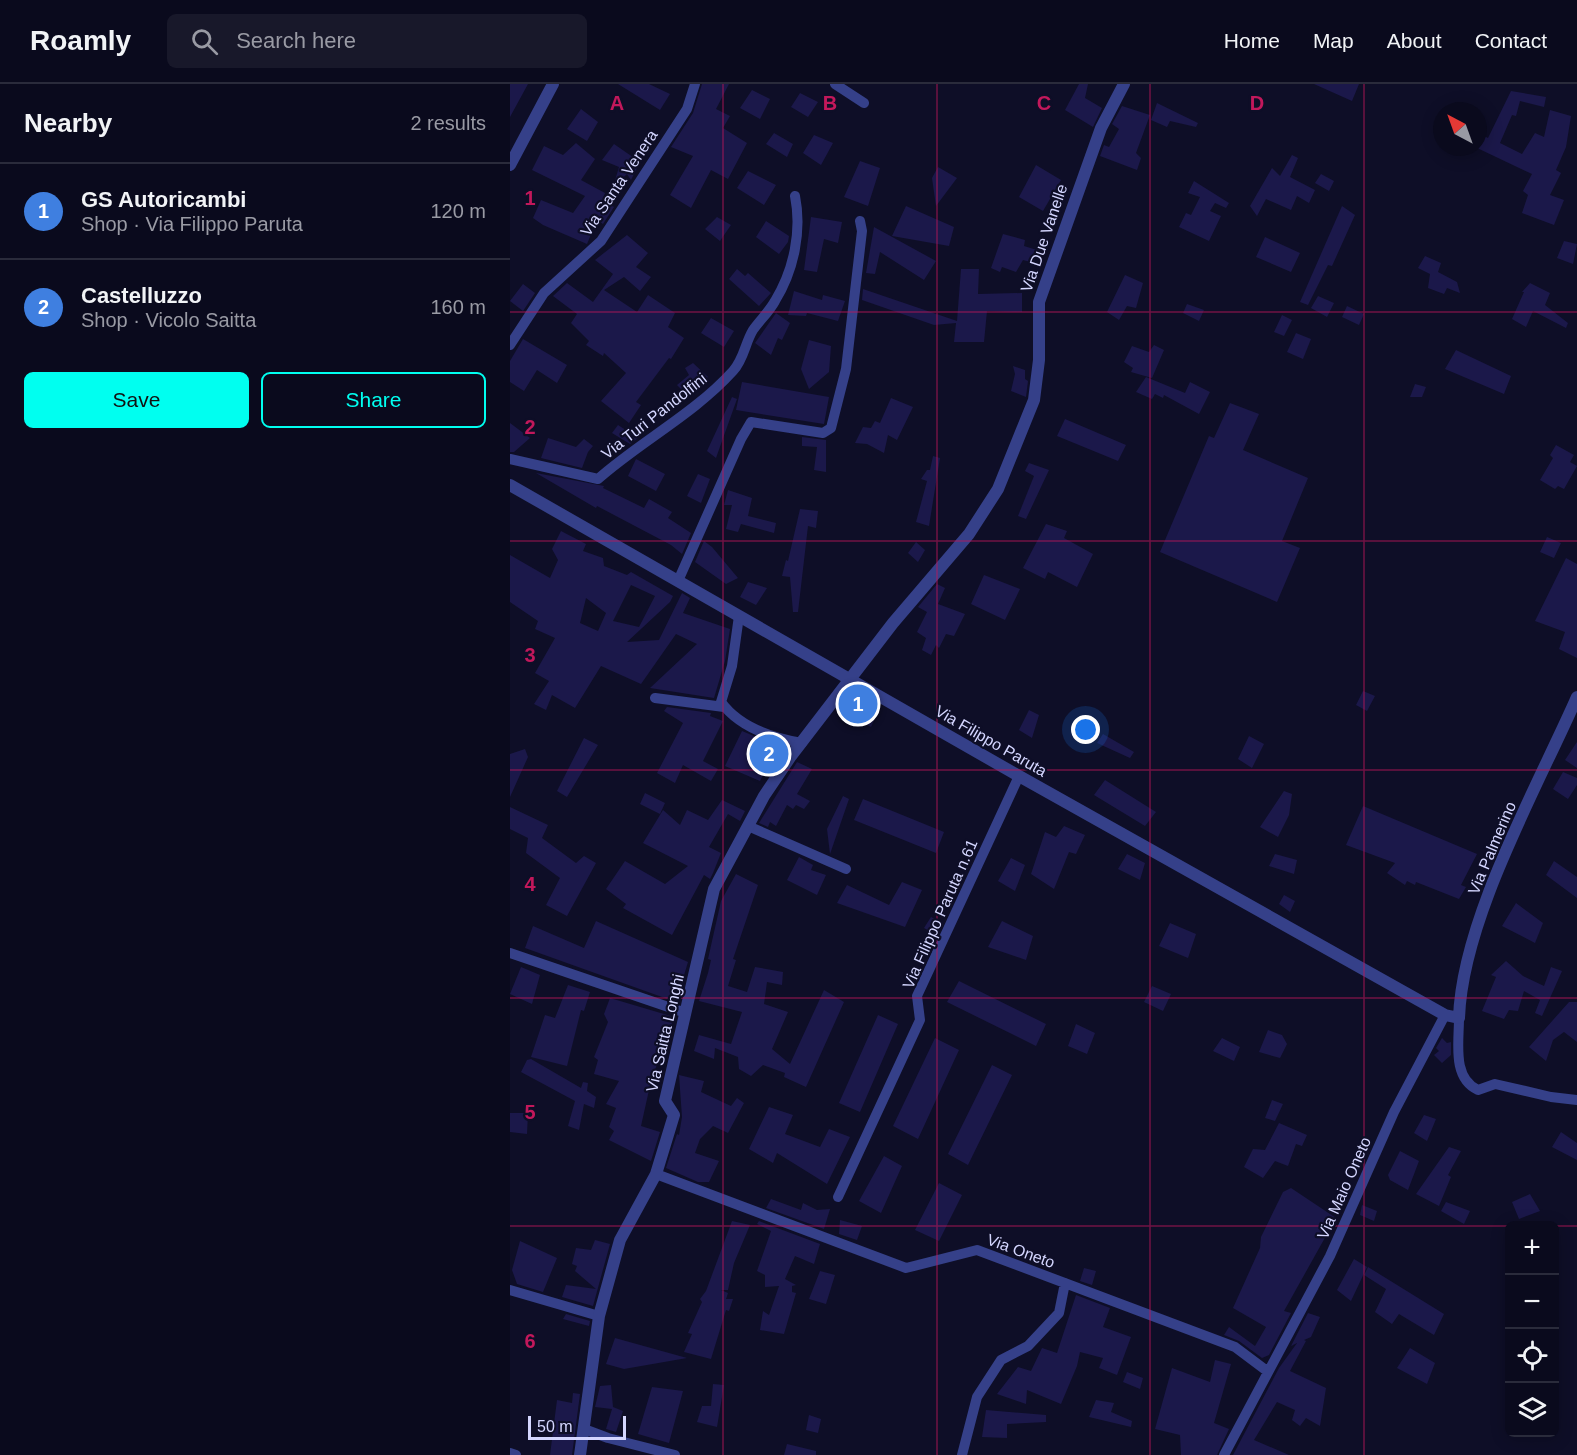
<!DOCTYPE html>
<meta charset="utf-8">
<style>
body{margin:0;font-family:Arial,sans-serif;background:#18182a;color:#f1f3f6}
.controls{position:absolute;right:18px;bottom:18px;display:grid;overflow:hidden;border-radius:9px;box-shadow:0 3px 15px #0003}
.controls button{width:54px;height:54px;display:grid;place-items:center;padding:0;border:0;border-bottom:2px solid #2a2b3b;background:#0a0a1d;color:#f1f3f6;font:30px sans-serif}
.compass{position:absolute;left:923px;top:18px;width:54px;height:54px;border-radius:50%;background:#0a0a1d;box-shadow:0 3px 15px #0003;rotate:319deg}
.scale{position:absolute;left:18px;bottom:15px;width:98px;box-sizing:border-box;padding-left:6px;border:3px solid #d4d6ff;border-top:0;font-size:16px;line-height:21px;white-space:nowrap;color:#d4d6ff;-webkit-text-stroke:4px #0e0e27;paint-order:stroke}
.you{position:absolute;left:576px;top:646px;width:21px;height:21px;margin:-15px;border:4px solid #fff;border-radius:50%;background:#1a73e8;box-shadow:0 0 0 9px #1a73e833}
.badge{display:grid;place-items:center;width:39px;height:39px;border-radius:50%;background:#00fff0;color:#fff;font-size:20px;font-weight:700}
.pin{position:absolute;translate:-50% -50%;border:3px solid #fff;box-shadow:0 2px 6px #0006}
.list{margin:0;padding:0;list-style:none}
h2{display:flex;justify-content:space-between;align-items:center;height:78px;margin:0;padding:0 24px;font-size:26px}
h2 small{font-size:20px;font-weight:400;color:#999aa4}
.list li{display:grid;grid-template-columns:39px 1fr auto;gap:18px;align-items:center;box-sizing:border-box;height:96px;padding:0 24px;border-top:2px solid #2a2b3b}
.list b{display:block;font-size:22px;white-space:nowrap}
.list p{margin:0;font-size:20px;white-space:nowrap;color:#999aa4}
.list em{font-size:20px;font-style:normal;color:#999aa4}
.actions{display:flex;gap:12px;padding:18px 24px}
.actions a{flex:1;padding:14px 0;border:2px solid #00fff0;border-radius:9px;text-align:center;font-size:21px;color:#00fff0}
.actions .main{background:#00fff0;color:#111}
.icon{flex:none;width:33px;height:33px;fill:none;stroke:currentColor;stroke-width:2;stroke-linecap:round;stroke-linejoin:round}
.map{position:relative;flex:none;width:1067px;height:1371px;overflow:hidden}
header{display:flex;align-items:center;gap:36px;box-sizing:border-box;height:84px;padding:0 30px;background:#0a0a1d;border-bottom:2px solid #2a2b3b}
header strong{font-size:28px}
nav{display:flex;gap:33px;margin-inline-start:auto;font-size:21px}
.search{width:420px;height:54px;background:#18182a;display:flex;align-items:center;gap:15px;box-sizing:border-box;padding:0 21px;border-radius:9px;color:#999aa4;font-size:22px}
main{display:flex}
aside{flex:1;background:#0a0a1d}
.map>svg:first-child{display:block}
.building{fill:#1b184a;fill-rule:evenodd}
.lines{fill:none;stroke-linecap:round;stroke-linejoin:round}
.minor{stroke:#354089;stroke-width:10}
.tertiary{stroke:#354089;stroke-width:12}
.grid{fill:none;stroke:#c2185b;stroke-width:1.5;stroke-opacity:0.55}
.labels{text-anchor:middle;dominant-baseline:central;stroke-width:4.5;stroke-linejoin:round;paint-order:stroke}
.street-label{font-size:16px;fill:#d4d6ff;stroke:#0e0e27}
.grid-label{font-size:20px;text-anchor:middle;font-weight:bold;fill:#c2185b;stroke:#0e0e27;stroke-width:4.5;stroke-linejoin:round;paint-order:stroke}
</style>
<header>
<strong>Roamly</strong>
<div class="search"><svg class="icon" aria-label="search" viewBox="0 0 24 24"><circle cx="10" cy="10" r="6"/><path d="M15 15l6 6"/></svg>Search here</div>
<nav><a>Home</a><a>Map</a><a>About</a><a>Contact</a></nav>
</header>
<main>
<aside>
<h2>Nearby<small>2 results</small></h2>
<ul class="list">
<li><span class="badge" style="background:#3f7fe0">1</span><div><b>GS Autoricambi</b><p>Shop · Via Filippo Paruta</p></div><em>120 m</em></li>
<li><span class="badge" style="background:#3f7fe0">2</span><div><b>Castelluzzo</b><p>Shop · Vicolo Saitta</p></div><em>160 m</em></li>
</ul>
<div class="actions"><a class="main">Save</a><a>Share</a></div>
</aside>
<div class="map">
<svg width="1067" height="1371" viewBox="0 0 1067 1371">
<rect width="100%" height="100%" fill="#0e0e27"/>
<path class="building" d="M0,0H18L0,33Z
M108,0H139L160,10L150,26Z
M192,0H219L206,25L220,32L213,44L237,59L218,95L201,86L181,124L160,111L183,72L161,63L183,29Z
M569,0H578L575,14L592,24L583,43L555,26Z
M804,0H849L842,17Z
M242,6L260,15L250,35L230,24Z
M1001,7L1036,13L1034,23L1010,17L1006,32L1002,31L990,59L1012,70L1025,49L1034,53L1040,26L1061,32L1056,63L1046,86L1051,89L1040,111L1054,116L1044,141L1012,129L1018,111L1013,107L1022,90L965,63H968L972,51L978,54Z
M290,9L308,18L298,33L281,23Z
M647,19L688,39L686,43L660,37L657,43L641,36Z
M612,22L640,31L626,69L631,74L627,86L590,72L594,61L599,63L609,45L602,40Z
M71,25L88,38L77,57L57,45Z
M264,49L283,60L277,73L256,60Z
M304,51L323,59L311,81L293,69Z
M66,59L85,75L71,96L95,109L93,115L104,123L93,140L87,136L77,160L33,141L23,134L31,116L63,129L75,112L22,86L34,62L53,71Z
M104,60L130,78L121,96L117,90L103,103L109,83L92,76Z
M782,71L788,74L780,93L805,106L799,119L787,112L781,126L756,115L747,132L740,122L762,84L770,92Z
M350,77L370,84L358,122L334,113Z
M526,81L551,96L533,127L509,113Z
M428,83L447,94L426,122L422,94Z
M238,87L266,101L254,121L227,104Z
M811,90L824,97L819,107L805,99Z
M684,97L719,119L716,124L705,119L700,127L711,132L699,157L669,143L676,129L681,131L690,113L678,109Z
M396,122L444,143L439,162L382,152Z
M832,122L845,131L822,182L818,181L798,221L790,218Z
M207,133L221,141L210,157L195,145Z
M301,133L332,138L328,159L314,155L307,188L294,186Z
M256,137L279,152L278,158L269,170L246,153Z
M364,143L426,177L414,196L370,168L365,190L356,189Z
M493,150L515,156L514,162L527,166L524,179L513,176L506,188L492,183L490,188L481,184Z
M117,151L138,169L126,183L141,193L130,207L114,193L94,206L127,228L138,211L165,229L158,243L174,254L161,275L159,274L126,318L131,321L119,339L91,317L116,289L94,269L93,272L76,261L79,257L61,239L67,230L43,212L57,199L83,218L103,190L85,176Z
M755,153L790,169L781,188L746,173Z
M1054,157L1067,160L1063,180L1047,174Z
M915,172L931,179L928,188L947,198L950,209L937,204L934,210L918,204L920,190L908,184Z
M227,185L235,192L238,189L261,209L249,222L219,195Z
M451,185H469L468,210L512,209V228L477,227L474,258H444L446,239L424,241L352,216L353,205L447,237Z
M615,191L633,199L626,224L617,222L609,236L597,228Z
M1020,199L1040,209L1035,221L1058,239L1056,244L1023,227L1016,243L1002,235L1014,208H1012Z
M13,200L25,209L13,227L0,217Z
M284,207L312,216L313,211L335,217L328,237L297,229L296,232L278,231Z
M808,212L824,219L817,233L801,224Z
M677,220L694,226L689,237L673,229Z
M837,222L854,230L849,241L832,233Z
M266,229L280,239L272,256L268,254L261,271L245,259Z
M772,231L782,236L774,252L764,248Z
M201,234L224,247L214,263L191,249Z
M786,249L801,255L793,275L777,268Z
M13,255L57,281L47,299L27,286L14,307L0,298V277Z
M299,256L321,262L319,288L299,305L291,285Z
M644,261L654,266L642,294L621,288L623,284L614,278L622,262L639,268Z
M946,266L1001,292L994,310L935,285Z
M183,279L198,293L176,310L167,301L179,291L175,284Z
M503,282L515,286V295L518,297L516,313L501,307L505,290Z
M636,293L675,309L680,298L700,308L689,330L654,311L653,314L645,310L642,315L626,308Z
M232,298L319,313L314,340L226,326Z
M905,300L916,303L912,313H900Z
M222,313L227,315L206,374L197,367Z
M381,314L403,323L387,356L378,351L374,369L357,360L345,359L353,343L361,344L365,337L370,339Z
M720,319L749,330L733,366L798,394L772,457L790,464L767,518L650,468L699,352L704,354Z
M555,335L616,361L608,377L547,352Z
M0,339L20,354L4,368H0Z
M108,341L128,354L120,360L102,349Z
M292,353L316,356V388L304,386L307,363L292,362Z
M38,354L66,363L74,355L83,362L78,368L72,384L31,374Z
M1046,361L1064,371L1060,378L1067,382L1054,405L1048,402L1045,405L1030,396L1043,374L1040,371Z
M423,372L430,374L419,442L406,438L417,397L411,395L417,386H420Z
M126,375L155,390L146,407L118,392Z
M519,379L539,386L516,435L508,432L524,392L515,387Z
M26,389L94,402L93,404L134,424L139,415L162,428L158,434L181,449L172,470L161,461L87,422L86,424Z
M188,390L200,395L191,419L177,412Z
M218,406L242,414L238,432L266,439L264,449L231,440L228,448L216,445L222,421H214Z
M290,425L308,427L306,444L298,442L288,528H283L280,493L272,492L276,476L278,477Z
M536,440L557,447L554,454L583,470L567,503L538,488L535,495L513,484Z
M51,447L76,460L73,467L93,474L94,482L117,491L121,488L163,512L160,518L117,558L149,556L172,509L180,514L173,529L220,545L215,577L204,614L140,604L187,560L166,550L131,600L91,582L65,624L42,611L36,626L24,620L39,597L25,589L45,554L25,545L28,537L0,518V471L40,494L48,476L42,465ZM121,501L145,512L129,543L103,537ZM76,514L96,529L88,547L70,539Z
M1037,453L1051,459L1044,474L1030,468Z
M194,457L202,463L228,494L216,500L185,478Z
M406,458L415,466L408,478L398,469Z
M1056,474L1067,480V574L1049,565L1055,548L1025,537Z
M474,491L510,505L495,536L461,520Z
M238,498L257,504L246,521L230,513Z
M427,500L435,504L428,520L455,530L444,552L436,550L429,564L426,561L421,571L412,566L416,554L407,548L417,528L408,523Z
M853,607L865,612L857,627L846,621Z
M340,611L368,628L361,643L331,627Z
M157,623L201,629L200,632L213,637L193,677L208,685L201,697L173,681L165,699L147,689L173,639L154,627Z
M519,626L529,631L522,654L509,646Z
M232,647L268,662L250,697L215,682Z
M593,650L624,668L620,674L587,659Z
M739,652L754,660L742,684L728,675Z
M74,654L88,661L57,713L47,707Z
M1067,658V684L1055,676Z
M15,665L18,673L0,713V670Z
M287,678L302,685L287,710L300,717L294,725L286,721L283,725L277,721L266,742L260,738L258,743L249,739Z
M1053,688L1067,694V701L1058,715L1043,705Z
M595,696L646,728L635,742L584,711Z
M774,707L782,710L779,731L768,753L750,743Z
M135,709L155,719L150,730L130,720Z
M333,712L339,715L320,770L317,745Z
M353,715L434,748L426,769L344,736Z
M212,716L235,727L230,737L218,730L199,763L211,769L203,789L200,795L194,791L162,851L113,824L116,820L96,805L115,777L155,800L178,782L133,759L153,726L170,741L177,726L198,736Z
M853,722L967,770L951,801L956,803L949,815L906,798L905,801L897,797L895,801L877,789L885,779L836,761Z
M0,723L38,741L32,754L66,779L74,772L86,779L57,832L36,821L50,794L16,769L18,754L0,745Z
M554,742L575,751L566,770L559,768L544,805L521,790L535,748L546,753Z
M617,770L635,779L630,796L608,785Z
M765,770L787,776L784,790L759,782Z
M289,773L303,781L301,786L316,791L307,811L277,796Z
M501,774L515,781L505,807L488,797Z
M1044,777L1067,793V814L1036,791Z
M226,790L248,801L223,875L226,876L218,902L237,908L245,883L273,888L272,901L257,898L254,920L278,928L262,965L280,980L314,906L334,918L296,1003L274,993L275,989L253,981L241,992L229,985L228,973L205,964L204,975L184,967L189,951L221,960L232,928L189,917L198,889L201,876L198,875L211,817Z
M392,798L412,806L395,843L327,819L337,801L379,821Z
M774,811L785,817L780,828L769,820Z
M1006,819L1033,839L1025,859L992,842Z
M421,833L431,838L425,850L414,844Z
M86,837L178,878L166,918L15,864L23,842L74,864Z
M492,837L523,852L516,876L478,863Z
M660,839L686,850L678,874L649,862Z
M996,877L1013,892L1034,902L1041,883L1052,887L1032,932L1025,929L1030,916L1014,907L1008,927L999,926L994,935L972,927L986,893L981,891Z
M11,883L30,891L22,920L0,910Z
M449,897L536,940L526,962L437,918Z
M58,901L80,908L74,927L71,926L57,982L21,973L35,931L45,934Z
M642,902L661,910L653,927L634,918Z
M100,914L164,933L141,997L131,1042L150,1048L141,1077L99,1056L104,1047L99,1043L106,1024L96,1020L109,997L84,990L88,976L84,973L98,938L94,930Z
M1059,918H1067V958L1054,948L1043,956L1036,977L1019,963Z
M368,931L388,940L350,1028L329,1019Z
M566,940L585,949L577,970L558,962Z
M758,946L772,951L777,960L770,974L749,968Z
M425,954L449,966L408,1055L383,1042Z
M712,954L730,963L724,977L703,967Z
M932,954L937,959L941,958V971L932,979L924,971L929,967L926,964Z
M21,975L71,1004L73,998L78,999L77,1007L86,1013L84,1024L74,1020L69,1046L58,1042L65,1017L11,988L17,976Z
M482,981L502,991L458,1081L438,1070Z
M169,991L194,997L191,1008L221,1022L227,1014L234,1019L218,1049L203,1042L190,1055L185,1069L209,1077L199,1098H188L156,1084L167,1050L169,1051L172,1033Z
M762,1016L773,1020L765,1037L755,1034Z
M259,1023L283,1031L275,1050L310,1063L319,1045L340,1053L317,1100L267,1069L263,1079L239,1065Z
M0,1029H18L17,1050L0,1048Z
M914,1031L926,1035L917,1057L904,1049Z
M769,1039L797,1051L792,1062L786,1060L778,1082L765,1077L753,1094L734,1083L743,1065L755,1066Z
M1051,1048L1067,1059V1076L1042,1063Z
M939,1063L951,1067L938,1091L941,1093L929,1122L906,1110Z
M890,1067L909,1077L898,1106L880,1096L878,1091Z
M374,1072L392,1082L371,1129L349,1117Z
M429,1099L452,1111L429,1157L405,1146Z
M781,1104L826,1134L774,1227L781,1229L759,1271L752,1274L729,1257L714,1251L719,1243L745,1262L756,1243L723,1224L750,1164L751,1153L773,1108Z
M1020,1110L1030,1127L1009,1135L1002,1118Z
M261,1115L291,1126L293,1119L307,1126L320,1125L314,1145L256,1124Z
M936,1118L960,1127L954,1140L931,1127Z
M852,1121L867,1127L864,1137L850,1131Z
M330,1136L352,1142L347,1156L329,1150Z
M222,1137L240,1141L224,1179L218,1206H211L218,1209L216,1215H223L219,1227L216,1226L201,1275L174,1268L182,1250L178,1249L192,1218L190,1215L196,1207Z
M249,1137L310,1160L304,1180L285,1172L275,1195L286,1201L282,1202V1208L286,1209L274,1250L250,1246L253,1227L259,1231L269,1202L255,1203V1191L247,1187L261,1147L247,1140Z
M85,1156L100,1160L83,1222L52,1213L56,1201L86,1205L65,1187L67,1182L62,1180L66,1164L81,1166Z
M10,1157L47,1174L33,1208L7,1200L2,1186Z
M844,1175L857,1183L841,1217L827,1206Z
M858,1183L934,1230L924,1251L889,1230L882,1240L865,1228L876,1205L854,1191Z
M574,1184L586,1187L582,1201L570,1197Z
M310,1187L325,1191L316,1220L299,1215Z
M566,1211L600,1224L593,1243L621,1253L607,1291L589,1284L593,1274L570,1268L567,1282L551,1320L517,1306L516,1320L487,1310L508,1283L521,1287L532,1264L547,1269Z
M798,1229L810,1233L801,1253L794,1256L796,1257L780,1287L816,1304L810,1342L796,1334L790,1342L782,1336L785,1326L767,1318L744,1356L779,1371H723L769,1284L787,1259L781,1262Z
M56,1230L80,1237L79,1242L53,1235Z
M105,1254L177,1274L114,1285L96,1280Z
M900,1264L925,1279L917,1300L887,1284Z
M705,1276L721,1280L704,1339L719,1345L707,1371H671L670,1351L645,1345L662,1284L700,1298Z
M617,1288L633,1294L630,1305L613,1298Z
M203,1300L214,1301L207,1343L187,1338L192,1322H201Z
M101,1301L103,1323L113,1327L106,1348L96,1345L102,1325L85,1323L90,1302Z
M142,1303L173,1307L159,1359L128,1350Z
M63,1309L70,1310L62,1371H40L47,1316L62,1319Z
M586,1316L604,1319L601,1328L622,1337L621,1343L579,1333Z
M476,1326L536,1331V1338L497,1340V1354L472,1353Z
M299,1331L311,1335L308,1349L296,1346Z
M277,1360L306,1367V1371H274Z"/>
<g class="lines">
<path class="minor" d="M325,0L354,19
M0,261L34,209L91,157L177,25L185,0
M0,375L88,395C131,357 184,330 223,287C234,275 235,259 243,246C250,236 259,228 265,217C284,186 292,147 285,112
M168,497L231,355L241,338L313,349L321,344L336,285L352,147L350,137
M229,532L222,582L211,618C229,643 262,654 292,659
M145,614L214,623
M238,742L336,785
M0,869L176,929
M949,934C949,959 942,994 968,1006L985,1000L1041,1013L1067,1016
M146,1090L396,1184L467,1166L725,1263L757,1287
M328,1113L410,936L407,912L509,692
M0,1206L89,1232
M74,1345L98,1354L165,1371
M0,1369L6,1371
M452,1371L467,1313L491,1276L518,1262L549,1229L555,1199
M714,1371L820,1172L884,1028L935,931"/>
<path class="tertiary" d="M0,81L43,0
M0,401L509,692L935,931L949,934C952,836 1027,704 1067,613
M70,1371L89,1232L110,1156L146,1090L164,1031L155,1017L204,805L231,755L254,712L281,672L383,539L459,450L488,405L524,316L529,276V218L591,44L614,0"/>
</g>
<path class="grid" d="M213,0V1371M427,0V1371M640,0V1371M854,0V1371M0,228H1067M0,457H1067M0,686H1067M0,914H1067M0,1142H999M1044,1142H1067"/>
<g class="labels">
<g class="street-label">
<text transform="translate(109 99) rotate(-56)">Via Santa Venera</text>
<text transform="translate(534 154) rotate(-71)">Via Due Vanelle</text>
<text transform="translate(144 332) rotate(-38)">Via Turi Pandolfini</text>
<text transform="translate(481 657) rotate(30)">Via Filippo Paruta</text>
<text transform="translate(982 764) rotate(-67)">Via Palmerino</text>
<text transform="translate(430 830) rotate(-66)">Via Filippo Paruta n.61</text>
<text transform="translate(155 949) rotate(-77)">Via Saitta Longhi</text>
<text transform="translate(834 1104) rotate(-66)">Via Maio Oneto</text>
<text transform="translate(511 1167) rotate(20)">Via Oneto</text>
</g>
</g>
<g class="grid-label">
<text x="107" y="26">A</text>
<text x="320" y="26">B</text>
<text x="534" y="26">C</text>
<text x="747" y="26">D</text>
<text x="20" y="121">1</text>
<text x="20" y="350">2</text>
<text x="20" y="578">3</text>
<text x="20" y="807">4</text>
<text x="20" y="1035">5</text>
<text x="20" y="1264">6</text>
</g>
</svg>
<div class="controls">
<button>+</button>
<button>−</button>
<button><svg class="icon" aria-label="locate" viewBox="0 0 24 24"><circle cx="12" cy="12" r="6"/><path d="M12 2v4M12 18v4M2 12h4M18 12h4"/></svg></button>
<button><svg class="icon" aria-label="layers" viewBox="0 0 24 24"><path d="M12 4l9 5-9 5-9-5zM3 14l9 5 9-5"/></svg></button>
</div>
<svg class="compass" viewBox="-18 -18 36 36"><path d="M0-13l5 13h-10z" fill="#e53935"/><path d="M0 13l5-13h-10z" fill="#999aa4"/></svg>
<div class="scale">50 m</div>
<div class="you"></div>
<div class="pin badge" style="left:348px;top:620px;background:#3f7fe0">1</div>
<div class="pin badge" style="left:259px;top:670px;background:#3f7fe0">2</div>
</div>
</main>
